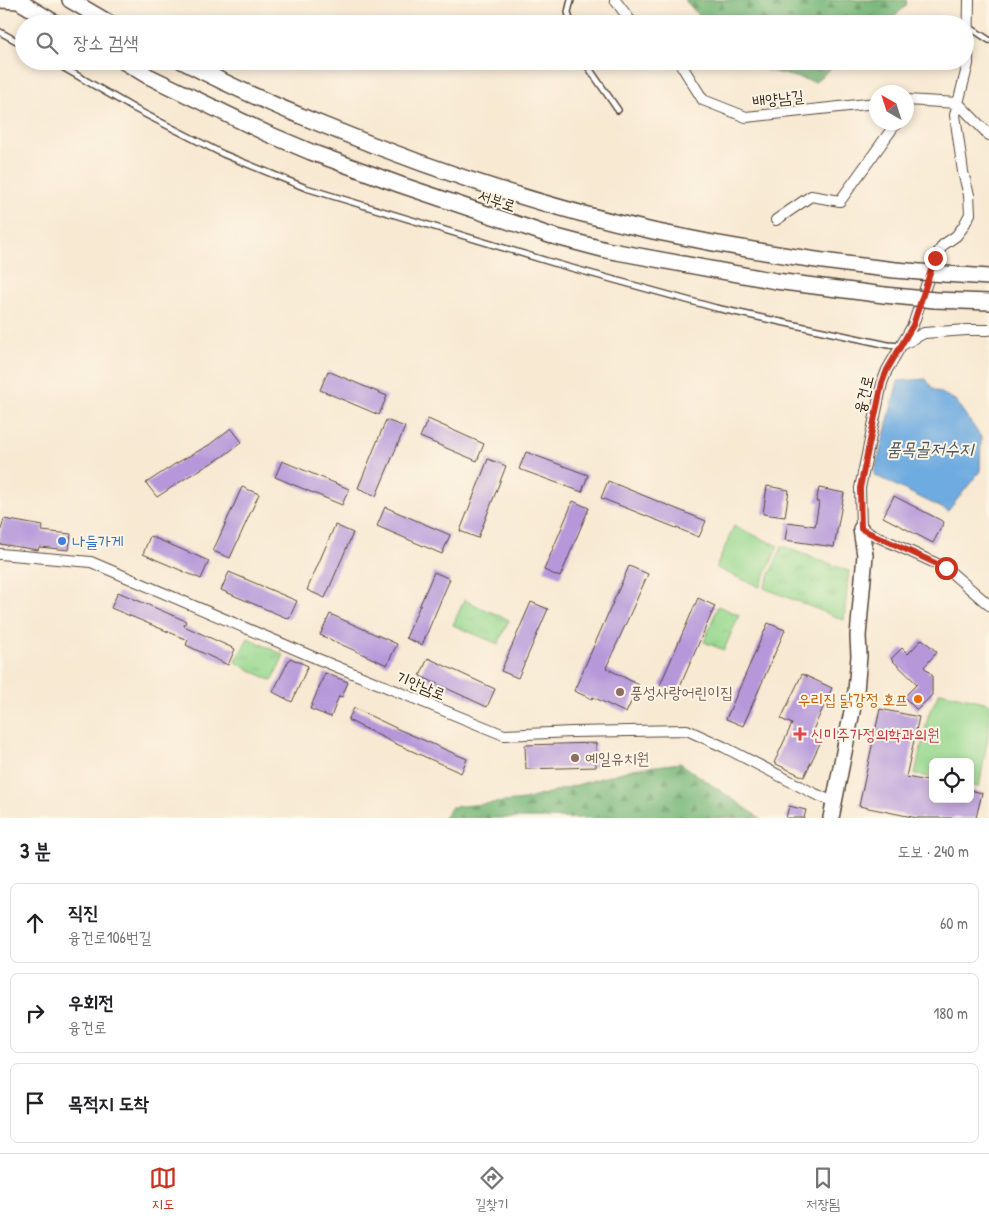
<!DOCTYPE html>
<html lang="ko">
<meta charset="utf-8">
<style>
body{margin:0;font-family:"Patrick Hand","Poor Story",sans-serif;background:#f6f6f6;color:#202124}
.controls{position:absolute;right:15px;bottom:15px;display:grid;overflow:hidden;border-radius:8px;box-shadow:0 2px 8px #0003}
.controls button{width:45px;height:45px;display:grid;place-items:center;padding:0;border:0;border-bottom:1px solid #e0e0e0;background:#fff;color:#202124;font:25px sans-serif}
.compass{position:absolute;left:869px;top:85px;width:45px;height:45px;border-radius:50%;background:#fff;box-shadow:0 2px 8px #0003;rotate:321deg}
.stop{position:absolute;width:15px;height:15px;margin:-11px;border:4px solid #c8321e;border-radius:50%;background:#fff}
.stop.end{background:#c8321e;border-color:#fff;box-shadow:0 1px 5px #0008}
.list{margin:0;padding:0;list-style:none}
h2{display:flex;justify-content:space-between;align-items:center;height:65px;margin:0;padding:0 20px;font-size:21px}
h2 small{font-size:16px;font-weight:400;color:#757577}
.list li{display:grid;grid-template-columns:32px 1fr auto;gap:15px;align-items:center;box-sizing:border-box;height:80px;margin:0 10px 10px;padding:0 10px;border:1px solid #e0e0e0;border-radius:8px}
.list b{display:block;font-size:19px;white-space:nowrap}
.list p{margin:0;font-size:16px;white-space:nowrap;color:#757577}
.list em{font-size:16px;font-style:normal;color:#757577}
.icon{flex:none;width:28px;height:28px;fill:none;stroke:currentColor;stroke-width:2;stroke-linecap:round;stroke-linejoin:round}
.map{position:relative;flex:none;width:989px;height:818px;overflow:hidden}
.search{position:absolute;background:#fff;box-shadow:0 2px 8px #0003;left:15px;right:15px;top:15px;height:55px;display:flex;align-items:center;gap:12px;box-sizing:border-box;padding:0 18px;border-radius:28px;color:#757577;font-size:19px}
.sheet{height:335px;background:#fff}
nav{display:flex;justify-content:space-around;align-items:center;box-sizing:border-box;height:70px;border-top:1px solid #e0e0e0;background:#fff;font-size:14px;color:#757577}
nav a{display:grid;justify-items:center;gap:2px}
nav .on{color:#c8321e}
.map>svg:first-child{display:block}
.grass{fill:url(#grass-tufts);stroke:#698156}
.forest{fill:url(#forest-firs);stroke:#5a714c}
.garden{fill:#97d88f;stroke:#698156}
.water{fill:#6eabe0;stroke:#546a7f}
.building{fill:#b698da}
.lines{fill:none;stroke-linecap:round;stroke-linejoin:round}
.lane-casing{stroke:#574739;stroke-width:8}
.street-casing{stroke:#574739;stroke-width:12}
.secondary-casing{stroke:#574739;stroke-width:18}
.lane{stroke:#fff;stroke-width:5}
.street{stroke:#fff;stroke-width:10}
.secondary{stroke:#fff;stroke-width:15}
.secondary-bridge-casing{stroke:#574739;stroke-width:18;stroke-linecap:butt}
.secondary-bridge{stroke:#fff;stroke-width:15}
.route{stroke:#c8321e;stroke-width:6}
.shop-dot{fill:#3f7fe0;stroke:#fcf5e5;stroke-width:2}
.education-dot{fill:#8d6e63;stroke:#fcf5e5;stroke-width:2}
.food-dot{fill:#e8710a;stroke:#fcf5e5;stroke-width:2}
.health-dot{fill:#e0444e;stroke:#fcf5e5;stroke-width:2}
.labels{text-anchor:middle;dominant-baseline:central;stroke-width:4;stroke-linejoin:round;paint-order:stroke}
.street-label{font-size:16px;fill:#3b2a1e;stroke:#fcf5e5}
.shop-label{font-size:16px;fill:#366cbe;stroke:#fcf5e5;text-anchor:start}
.education-label{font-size:16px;fill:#785e54;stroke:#fcf5e5;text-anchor:start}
.food-label{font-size:16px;fill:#c56008;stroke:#fcf5e5;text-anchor:end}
.health-label{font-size:16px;fill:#be3a42;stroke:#fcf5e5;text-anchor:start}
.water-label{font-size:18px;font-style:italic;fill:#4d5762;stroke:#fcf5e5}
</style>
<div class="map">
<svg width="989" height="818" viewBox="0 0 989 818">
<defs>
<pattern id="grass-tufts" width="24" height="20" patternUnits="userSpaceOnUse" patternTransform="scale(1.25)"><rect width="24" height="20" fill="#97d88f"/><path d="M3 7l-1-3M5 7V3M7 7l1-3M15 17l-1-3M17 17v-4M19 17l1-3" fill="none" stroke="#83ba7b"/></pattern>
<pattern id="forest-firs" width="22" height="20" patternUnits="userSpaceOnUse" patternTransform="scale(1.25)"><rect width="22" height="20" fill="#79b87a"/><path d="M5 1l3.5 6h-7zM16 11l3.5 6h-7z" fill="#649663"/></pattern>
</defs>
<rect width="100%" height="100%" fill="#fcf5e5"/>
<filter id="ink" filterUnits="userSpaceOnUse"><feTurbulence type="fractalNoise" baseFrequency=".02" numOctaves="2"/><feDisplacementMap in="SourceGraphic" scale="10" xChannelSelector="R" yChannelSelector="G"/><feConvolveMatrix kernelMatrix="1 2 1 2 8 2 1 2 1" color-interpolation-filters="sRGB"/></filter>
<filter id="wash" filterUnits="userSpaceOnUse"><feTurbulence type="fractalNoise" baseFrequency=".0096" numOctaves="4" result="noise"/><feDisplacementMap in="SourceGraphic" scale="20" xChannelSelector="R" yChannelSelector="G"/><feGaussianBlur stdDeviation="1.12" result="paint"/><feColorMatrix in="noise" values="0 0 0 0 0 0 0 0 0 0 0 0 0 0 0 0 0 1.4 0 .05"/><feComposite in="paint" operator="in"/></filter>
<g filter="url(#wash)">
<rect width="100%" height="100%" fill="#f8e9d3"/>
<path class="grass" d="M782,546L849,571L844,620L764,588Z
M464,600L509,620L498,644L453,625Z
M718,606L739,615L724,650L704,642Z
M248,638L284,655L272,681L235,662Z"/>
<path class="forest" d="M685,0H907L906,6L885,24H706Z
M740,61H840L815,82L743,64Z
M680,763L760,818H444L452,807L524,800L633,769Z"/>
<path class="garden" d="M734,526L778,546L760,587L716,568Z
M940,692L989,703V730L979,787L970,786V762H933V778L915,774L929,713Z"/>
<path class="water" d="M926,379L933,389L955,400L981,437L980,471L948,511L874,475L898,381Z"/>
<g id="blocks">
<path class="building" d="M328,371L387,396L379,415L320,390Z
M428,419L484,444L477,461L420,437Z
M386,420L405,427L376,496L358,488Z
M231,428L242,442L222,457L189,476L157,497L146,483L175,464L209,445Z
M526,452L588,475L582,492L519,469Z
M488,459L506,466L478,538L460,531Z
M282,461L349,489L342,505L275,477Z
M608,481L706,521L699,537L601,498Z
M767,486L789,490L785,517L763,514Z
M242,487L259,494L230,558L213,551Z
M819,488L844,493L834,547L785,540L788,522L815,526L819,502H816Z
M894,496L944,522L933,543L883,517Z
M573,501L589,508L560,577L544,570Z
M385,507L450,535L442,554L377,526Z
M4,519L43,526L42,531L71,534L69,550L39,547L38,550L0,544V533Z
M335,525L353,533L325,598L307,590Z
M150,536L209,561L201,579L143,554Z
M629,566L648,574L606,668L639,685L626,713L593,697L592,699L574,691Z
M229,572L297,601L289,619L221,590Z
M434,572L450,579L422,645L406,638Z
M118,592L186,621L184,626L235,649L228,665L186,645L188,640L111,608Z
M698,598L715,606L677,693L660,685Z
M531,602L548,609L518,678L501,671Z
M330,614L397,644L387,665L320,635Z
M768,623L785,630L743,726L726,719Z
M922,639L937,652L924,667L932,675V695L917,710L904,697L917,684L891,659L902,648L908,654Z
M290,658L308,666L292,702L273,692Z
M428,658L495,689L487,707L420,676Z
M325,673L348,682L342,697L339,696L331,717L310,709Z
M802,674L832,688L812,732L823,737L804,777L774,763L792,724L781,719Z
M354,708L398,729L467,759L461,773L392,742L348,720Z
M880,709L919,717L906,777L933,782V799H970V790L982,793L976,818H917L859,806Z
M596,743V767L526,769L525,745Z
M789,806L806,810L804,818H786Z"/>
</g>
</g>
<g filter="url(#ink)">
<use href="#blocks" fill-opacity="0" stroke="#574739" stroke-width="1"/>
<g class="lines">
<g class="lane-casing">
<path id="lane" d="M571,24L568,12L571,0
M969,27L989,40
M0,32L24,45
M52,61L135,109L223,154L306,188L557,264L716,308L888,345L901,346
M584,61L618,110"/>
</g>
<g class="street-casing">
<path id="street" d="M615,0L633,24
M969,0L968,64L955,115L963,172L969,195L970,214L963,227L956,236L943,245L935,258L913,325L887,370L882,383L860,488L861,529L946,568L989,605
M677,61L680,63L703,100L746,117L876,103
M906,100L958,103L989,135
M776,220L811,196L840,201L897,122
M902,345L924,333L967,330H989
M0,554L91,562L318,659L504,735L572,732L687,730L724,747L813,793L834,802"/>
</g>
<g class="secondary-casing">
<path id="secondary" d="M0,0L18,1
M17,0L57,24
M70,0L111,24
M123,61L148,76L266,133L311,152L401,185L549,235L606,250L776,281L884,295
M182,61C228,85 275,106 323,125C430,169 540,206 653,231C733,248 814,261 895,270
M945,274L989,277
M935,300L989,302
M831,818L856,691L859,656L858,636L865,555L861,529"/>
</g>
<use href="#lane" class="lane"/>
<use href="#street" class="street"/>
<use href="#secondary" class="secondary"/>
<g class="secondary-bridge-casing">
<path id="secondary-bridge" d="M895,270L945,274
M884,295L935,300"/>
</g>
<use href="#secondary-bridge" class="secondary-bridge"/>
</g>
</g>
<g class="lines" filter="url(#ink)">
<path class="route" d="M935,258L913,325L887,370L882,383L860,488L861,529L946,568"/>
</g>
<circle class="shop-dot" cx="62" cy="541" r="5"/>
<g class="education-dot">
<circle cx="620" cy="692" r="5"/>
<circle cx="575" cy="758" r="5"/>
</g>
<circle class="food-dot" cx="918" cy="699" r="5"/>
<path class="health-dot" d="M797.5 726.5h5v5h5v5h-5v5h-5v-5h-5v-5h5z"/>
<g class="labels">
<g class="street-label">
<text transform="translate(778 98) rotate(-6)">배양남길</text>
<text transform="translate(497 200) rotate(19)">서부로</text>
<text transform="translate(863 394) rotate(-76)">융건로</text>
<text transform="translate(421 685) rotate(22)">기안남로</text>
</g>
<g class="shop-label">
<text x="72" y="541">나들가게</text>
</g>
<g class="education-label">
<text x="630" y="692">풍성사랑어린이집</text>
<text x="585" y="758">예일유치원</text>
</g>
<g class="food-label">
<text x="908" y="699">우리집 닭강정 호프</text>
</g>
<g class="health-label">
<text x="811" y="734">신미주가정의학과의원</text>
</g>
<g class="water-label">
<text x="930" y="448">품목골저수지</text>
</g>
</g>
</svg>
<div class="controls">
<button><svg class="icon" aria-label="locate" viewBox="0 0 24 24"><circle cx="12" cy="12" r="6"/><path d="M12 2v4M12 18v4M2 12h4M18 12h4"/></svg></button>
</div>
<svg class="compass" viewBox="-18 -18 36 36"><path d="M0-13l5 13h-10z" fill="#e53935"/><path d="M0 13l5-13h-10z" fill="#757577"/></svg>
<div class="stop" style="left:946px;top:568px"></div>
<div class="stop end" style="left:935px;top:258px"></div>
<div class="search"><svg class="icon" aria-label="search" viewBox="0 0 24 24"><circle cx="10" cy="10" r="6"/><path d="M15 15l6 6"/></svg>장소 검색</div>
</div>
<section class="sheet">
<h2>3 분<small>도보 · 240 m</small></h2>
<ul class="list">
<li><svg class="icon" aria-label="ahead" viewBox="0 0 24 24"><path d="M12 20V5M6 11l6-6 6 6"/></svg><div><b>직진</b><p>융건로106번길</p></div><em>60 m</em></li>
<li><svg class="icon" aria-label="right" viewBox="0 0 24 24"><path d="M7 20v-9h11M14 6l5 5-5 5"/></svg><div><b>우회전</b><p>융건로</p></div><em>180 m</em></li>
<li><svg class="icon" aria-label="arrive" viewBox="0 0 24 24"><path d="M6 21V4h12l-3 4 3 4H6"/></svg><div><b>목적지 도착</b></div></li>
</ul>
</section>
<nav>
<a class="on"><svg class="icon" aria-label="map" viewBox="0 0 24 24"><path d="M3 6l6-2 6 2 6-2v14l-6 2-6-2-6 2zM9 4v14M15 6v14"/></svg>지도</a>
<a><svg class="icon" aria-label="directions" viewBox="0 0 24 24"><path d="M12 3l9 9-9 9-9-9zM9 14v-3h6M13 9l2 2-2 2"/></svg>길찾기</a>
<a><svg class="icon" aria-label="saved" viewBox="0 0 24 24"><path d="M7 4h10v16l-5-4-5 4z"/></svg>저장됨</a>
</nav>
